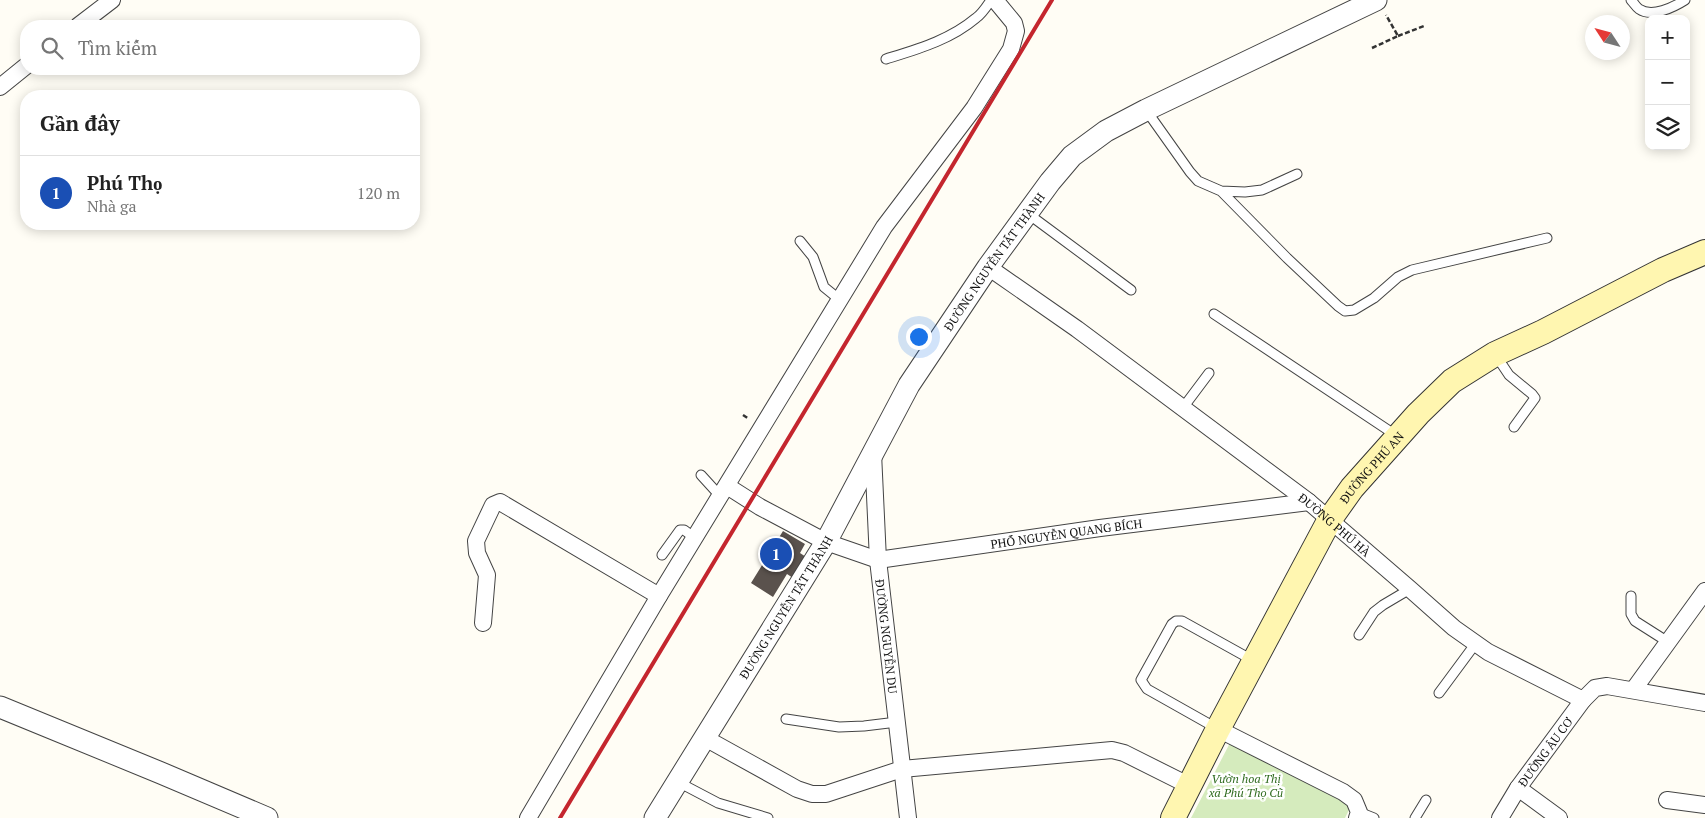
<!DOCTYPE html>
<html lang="vi">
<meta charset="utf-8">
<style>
body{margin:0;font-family:"PT Serif",serif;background:#f2f2f2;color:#222}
.controls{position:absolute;right:15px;top:15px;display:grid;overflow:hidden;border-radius:10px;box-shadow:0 2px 12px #0003}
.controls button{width:45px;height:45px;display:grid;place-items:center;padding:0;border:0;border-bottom:1px solid #e0e0e0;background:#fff;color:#222;font:25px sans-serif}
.compass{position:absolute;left:1585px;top:15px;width:45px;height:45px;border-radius:50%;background:#fff;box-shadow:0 2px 12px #0003;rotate:306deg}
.you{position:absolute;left:918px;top:336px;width:18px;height:18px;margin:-12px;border:4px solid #fff;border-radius:50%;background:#1a73e8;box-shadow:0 0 0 8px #1a73e833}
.badge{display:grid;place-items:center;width:32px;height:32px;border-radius:50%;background:#c4262e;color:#fff;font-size:16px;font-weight:700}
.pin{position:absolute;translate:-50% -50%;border:2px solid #fff;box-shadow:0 1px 5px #0006}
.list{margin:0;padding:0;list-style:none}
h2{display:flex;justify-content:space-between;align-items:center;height:65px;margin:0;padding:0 20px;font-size:21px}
h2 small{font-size:16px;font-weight:400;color:#767676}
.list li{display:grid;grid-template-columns:32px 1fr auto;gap:15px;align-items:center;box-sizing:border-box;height:75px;padding:0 20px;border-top:1px solid #e0e0e0}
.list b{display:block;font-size:19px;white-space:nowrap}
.list p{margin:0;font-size:16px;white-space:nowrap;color:#767676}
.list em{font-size:16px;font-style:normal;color:#767676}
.icon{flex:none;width:28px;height:28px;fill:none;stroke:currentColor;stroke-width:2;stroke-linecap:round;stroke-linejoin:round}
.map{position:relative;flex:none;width:1705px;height:818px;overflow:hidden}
.search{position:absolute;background:#fff;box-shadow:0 2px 12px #0003;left:20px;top:20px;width:400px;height:55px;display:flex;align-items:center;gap:12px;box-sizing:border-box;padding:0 18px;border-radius:20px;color:#767676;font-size:19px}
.panel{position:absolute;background:#fff;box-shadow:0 2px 12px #0003;left:20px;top:90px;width:400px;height:140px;border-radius:20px}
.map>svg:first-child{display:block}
.green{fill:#d5ebbd}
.building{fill:#5a524d}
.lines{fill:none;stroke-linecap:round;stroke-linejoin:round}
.service-casing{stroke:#444;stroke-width:11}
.minor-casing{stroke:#444;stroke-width:18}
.tertiary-casing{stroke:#444;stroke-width:23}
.secondary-casing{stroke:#333;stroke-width:26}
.path{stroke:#333;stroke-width:2.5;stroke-dasharray:5 2.5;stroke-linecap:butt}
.service{stroke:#fff;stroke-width:9}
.minor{stroke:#fff;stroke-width:16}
.tertiary{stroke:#fff;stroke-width:21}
.secondary{stroke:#fff6b0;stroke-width:24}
.rail{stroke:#c4262e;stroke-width:4}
.labels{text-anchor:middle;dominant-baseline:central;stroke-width:5;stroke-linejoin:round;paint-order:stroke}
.street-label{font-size:12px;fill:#111;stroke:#fff}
.park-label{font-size:12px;font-style:italic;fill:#2f6b1f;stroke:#fff}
</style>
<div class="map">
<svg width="1705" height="818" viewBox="0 0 1705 818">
<rect width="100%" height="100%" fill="#fffdf5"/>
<path class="green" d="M1231,741L1352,804L1345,818H1191Z"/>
<path class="building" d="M783,531L805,544L800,553L806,557L793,578L787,574L773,597L751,583Z"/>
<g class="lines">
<g class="service-casing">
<path id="service" d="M1631,0C1634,3 1636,7 1639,9C1652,18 1674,7 1685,0
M886,59C918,49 950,40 976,18C982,14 987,6 991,0
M1146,110L1190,172L1198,181L1221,191L1287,258L1338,306L1345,311L1354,310L1374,298L1398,277L1412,270L1547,238
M1221,191L1245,192L1262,190L1297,174
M1027,213L1131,290
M800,241L813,257L824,287L840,300
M1214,314L1397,436
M1495,354L1509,375L1532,394L1535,398L1514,427
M1182,409L1209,373
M701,475L721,497
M662,555L680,530H684L695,538
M1631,596V614L1635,621L1668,642
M1359,635L1374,612L1383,605L1410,589
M1439,693L1476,643
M786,719L839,727L864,726L897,722
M1218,729L1147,689L1141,680L1172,624L1176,621H1182L1254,661
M678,782L718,803L768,818
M1359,812L1374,818
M1415,818L1426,800"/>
</g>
<g class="minor-casing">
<g id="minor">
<path d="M78,26L112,0"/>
<path d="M0,87L26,66"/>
<path id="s1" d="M988,267L1077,329L1309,502L1410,589L1454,628L1488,652L1583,700L1595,688L1607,686L1705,703"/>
<path id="s2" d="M873,453L878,560L908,818"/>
<path id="s3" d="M727,486L760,507L826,542L878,560L1100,528L1309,502"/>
<path d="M483,623L487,575L477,553L476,541L493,505L500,502L659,596"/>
<path d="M1634,689L1705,591"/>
<path d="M1218,729L1343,792L1354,800L1359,812L1357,818"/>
<path d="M705,738L797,789L812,794H826L902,769L1112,750L1124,753L1190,786"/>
<path d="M1518,788L1559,818"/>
<path d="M1667,800L1705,805"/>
<path d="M528,818L659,596L884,227L974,108L1011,49L1016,31L1014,23L995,0"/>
<path id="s4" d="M1500,818L1518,788L1583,700"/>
</g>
</g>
<g class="tertiary-casing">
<g id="tertiary">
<path d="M0,707L161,773L267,818"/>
<path id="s5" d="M655,818L826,542L909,385L988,267L1050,182L1072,156L1106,131L1146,110L1376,0"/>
</g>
</g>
<g class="secondary-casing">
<g id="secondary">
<path id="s6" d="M1173,818L1218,729L1330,519L1352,488L1418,414L1452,381L1495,354L1543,332L1663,270L1705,252"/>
</g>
</g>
<path class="path" d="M1398,36L1424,26
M1372,48L1398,36L1386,15
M743,415L749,419"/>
<use href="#service" class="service"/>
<use href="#minor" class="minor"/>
<use href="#tertiary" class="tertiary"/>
<use href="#secondary" class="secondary"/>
<path class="rail" d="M560,818L1052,0"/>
</g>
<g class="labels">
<g class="street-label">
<text stroke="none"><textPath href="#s5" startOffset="652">ĐƯỜNG NGUYỄN TẤT THÀNH</textPath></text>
<text stroke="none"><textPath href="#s6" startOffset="404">ĐƯỜNG PHÚ AN</textPath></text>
<text stroke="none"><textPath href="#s1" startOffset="432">ĐƯỜNG PHÚ HÀ</textPath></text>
<text stroke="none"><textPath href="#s3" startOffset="359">PHỐ NGUYỄN QUANG BÍCH</textPath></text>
<text stroke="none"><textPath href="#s5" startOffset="248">ĐƯỜNG NGUYỄN TẤT THÀNH</textPath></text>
<text stroke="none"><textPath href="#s2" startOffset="184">ĐƯỜNG NGUYỄN DU</textPath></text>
<text stroke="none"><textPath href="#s4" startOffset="80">ĐƯỜNG ÂU CƠ</textPath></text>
</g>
<g class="park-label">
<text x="1246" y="778">Vườn hoa Thị<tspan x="1246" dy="14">xã Phú Thọ Cũ</tspan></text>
</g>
</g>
</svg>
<div class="controls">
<button>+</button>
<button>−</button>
<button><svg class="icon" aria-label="layers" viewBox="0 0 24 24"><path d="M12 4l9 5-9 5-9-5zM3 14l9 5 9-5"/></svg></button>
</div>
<svg class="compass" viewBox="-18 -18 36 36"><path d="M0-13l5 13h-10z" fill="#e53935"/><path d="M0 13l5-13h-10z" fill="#767676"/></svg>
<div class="you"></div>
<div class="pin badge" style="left:776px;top:554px;background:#1a4fb4">1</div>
<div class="search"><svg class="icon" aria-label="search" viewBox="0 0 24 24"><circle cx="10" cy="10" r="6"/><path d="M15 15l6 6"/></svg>Tìm kiếm</div>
<section class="panel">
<h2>Gần đây<small></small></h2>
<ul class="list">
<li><span class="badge" style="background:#1a4fb4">1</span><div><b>Phú Thọ</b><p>Nhà ga</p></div><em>120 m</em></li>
</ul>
</section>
</div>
